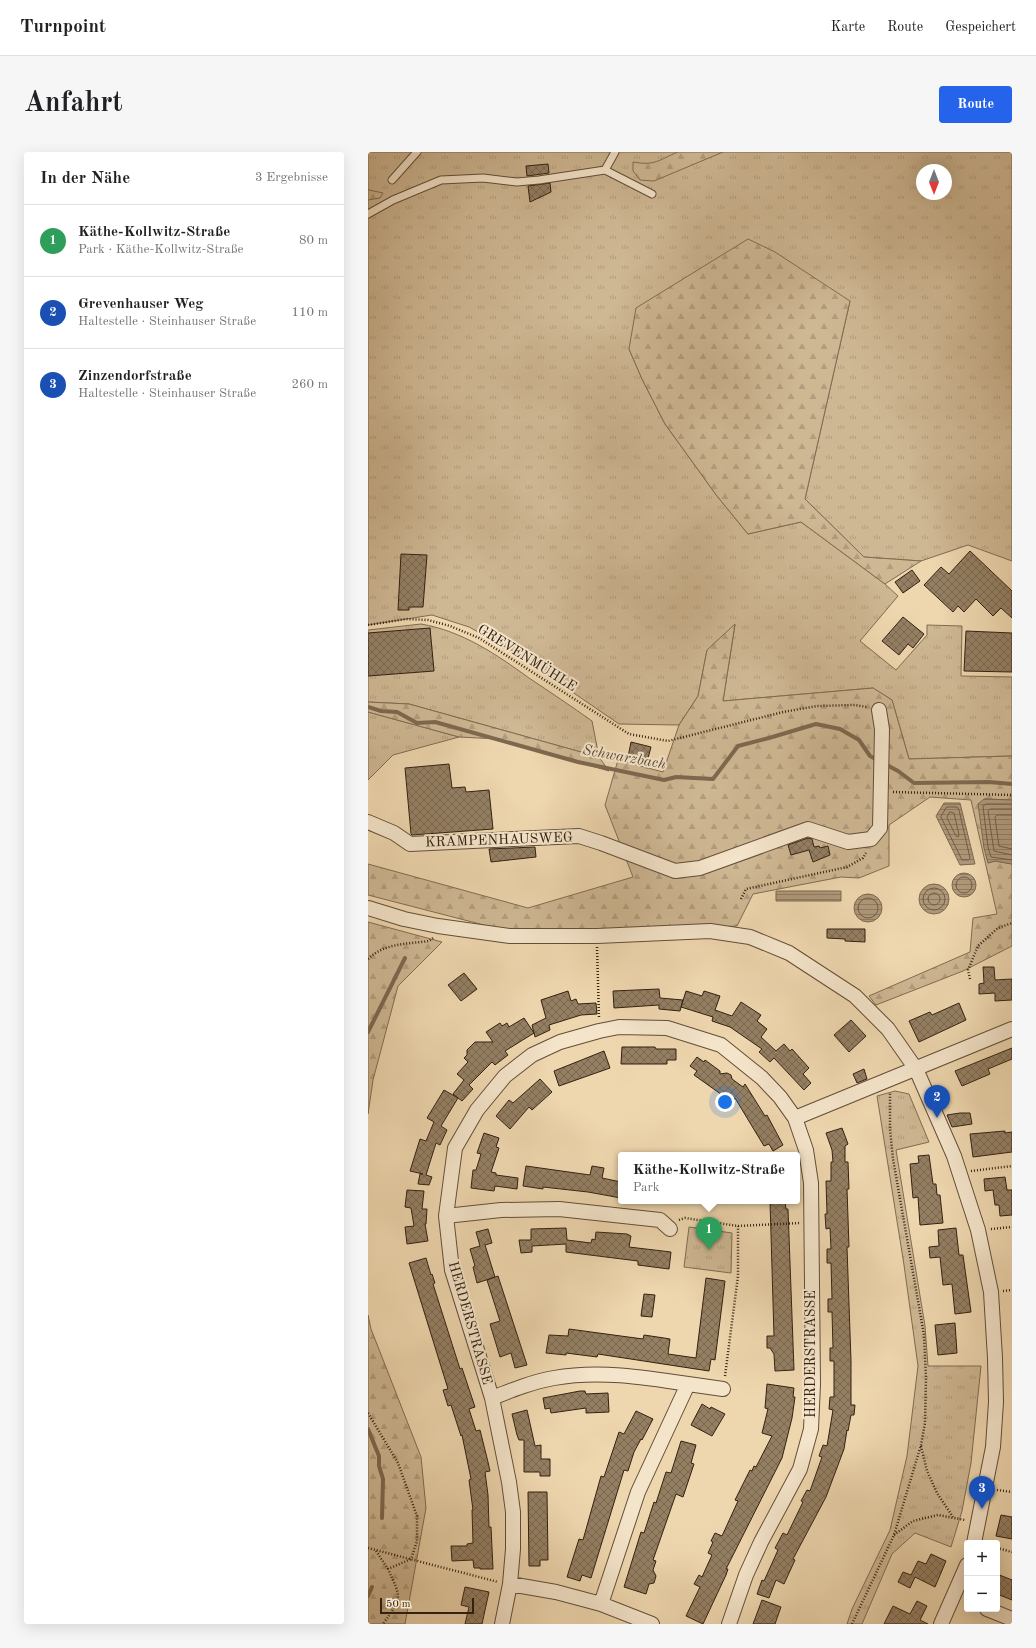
<!DOCTYPE html>
<html lang="de">
<meta charset="utf-8">
<style>
body{margin:0;font-family:"Old Standard TT",serif;background:#f6f6f6;color:#202124}
.controls{position:absolute;right:12px;bottom:12px;display:grid;overflow:hidden;border-radius:4px;box-shadow:0 4px 16px #0002}
.controls button{width:36px;height:36px;display:grid;place-items:center;padding:0;border:0;border-bottom:1px solid #e0e0e0;background:#fff;color:#202124;font:20px sans-serif}
.compass{position:absolute;left:548px;top:12px;width:36px;height:36px;border-radius:50%;background:#fff;box-shadow:0 4px 16px #0002;rotate:180deg}
.scale{position:absolute;left:12px;bottom:10px;width:94px;box-sizing:border-box;padding-left:4px;border:2px solid #332111;border-top:0;font-size:11px;line-height:14px;white-space:nowrap;color:#332111;-webkit-text-stroke:3px #f4e4ca;paint-order:stroke}
.you{position:absolute;left:357px;top:950px;width:14px;height:14px;margin:-10px;border:3px solid #fff;border-radius:50%;background:#1a73e8;box-shadow:0 0 0 6px #1a73e833}
.badge{display:grid;place-items:center;width:26px;height:26px;border-radius:50%;background:#2563eb;color:#fff;font-size:13px;font-weight:700}
.pin{position:absolute;translate:-50% -33px;filter:drop-shadow(0 1px 2px #0008)}
.pin::after{content:'';position:absolute;top:21px;width:14px;height:12px;background:inherit;clip-path:polygon(0 0,100% 0,50% 100%)}
.popup{position:absolute;left:250px;top:1000px;width:182px;height:52px;box-sizing:border-box;display:grid;place-content:center;border-radius:4px;background:#fff;filter:drop-shadow(0 1px 3px #0005);font-size:13px;white-space:nowrap;color:#757577}
.popup b{font-size:15px;color:#202124}
.popup::after{content:'';position:absolute;left:50%;top:100%;margin-left:-8px;border:8px solid transparent;border-top-color:#fff}
.list{margin:0;padding:0;list-style:none}
h2{display:flex;justify-content:space-between;align-items:center;height:52px;margin:0;padding:0 16px;font-size:17px}
h2 small{font-size:13px;font-weight:400;color:#757577}
.list li{display:grid;grid-template-columns:26px 1fr auto;gap:12px;align-items:center;box-sizing:border-box;height:72px;padding:0 16px;border-top:1px solid #e0e0e0}
.list b{display:block;font-size:15px;white-space:nowrap}
.list p{margin:0;font-size:13px;white-space:nowrap;color:#757577}
.list em{font-size:13px;font-style:normal;color:#757577}
.map{position:relative;flex:none;width:644px;height:1472px;overflow:hidden;border-radius:4px}
header{display:flex;align-items:center;gap:24px;box-sizing:border-box;height:56px;padding:0 20px;background:#fff;border-bottom:1px solid #e0e0e0}
header strong{font-size:19px}
nav{display:flex;gap:22px;margin-inline-start:auto;font-size:14px}
.intro{display:flex;align-items:center;justify-content:space-between;box-sizing:border-box;height:96px;padding:0 24px}
h1{margin:0;font-size:28px}
.button{padding:10px 18px;border-radius:4px;background:#2563eb;color:#fff;font-size:14px;font-weight:700}
main{display:flex;gap:24px;padding:0 24px}
aside{flex:1;background:#fff;border-radius:4px;box-shadow:0 4px 16px #0002}
.map>svg:first-child{display:block}
.grass{fill:url(#grass-tufts);stroke:#806c52;fill-rule:evenodd}
.forest{fill:url(#forest-firs);stroke:#806c52}
.water{fill:url(#water-rules);stroke:#7d684f}
.lines{fill:none;stroke-linecap:round;stroke-linejoin:round}
.shore{stroke:#705c45;stroke-width:1}
.stream{stroke:#7d684f;stroke-width:4}
.building{fill:url(#building-cross-hatch);stroke:#332111}
.service-casing{stroke:#624e38;stroke-width:9}
.minor-casing{stroke:#624e38;stroke-width:16}
.path{stroke:#332111;stroke-width:2.5;stroke-dasharray:1 2;stroke-linecap:butt}
.service{stroke:#f4e4ca;stroke-width:7}
.minor{stroke:#f4e4ca;stroke-width:14}
.labels{text-anchor:middle;dominant-baseline:central;stroke-width:4;stroke-linejoin:round;paint-order:stroke}
.street-label{font-size:14px;fill:#332111;stroke:#f4e4ca}
.water-label{font-size:15px;font-style:italic;fill:#5e4b35;stroke:#f4e4ca}
</style>
<header>
<strong>Turnpoint</strong>
<nav><a>Karte</a><a>Route</a><a>Gespeichert</a></nav>
</header>
<div class="intro"><h1>Anfahrt</h1><a class="button">Route</a></div>
<main>
<aside>
<h2>In der Nähe<small>3 Ergebnisse</small></h2>
<ul class="list">
<li><span class="badge" style="background:#2e9e5b">1</span><div><b>Käthe-Kollwitz-Straße</b><p>Park · Käthe-Kollwitz-Straße</p></div><em>80 m</em></li>
<li><span class="badge" style="background:#1a4fb4">2</span><div><b>Grevenhauser Weg</b><p>Haltestelle · Steinhauser Straße</p></div><em>110 m</em></li>
<li><span class="badge" style="background:#1a4fb4">3</span><div><b>Zinzendorfstraße</b><p>Haltestelle · Steinhauser Straße</p></div><em>260 m</em></li>
</ul>
</aside>
<div class="map">
<svg width="644" height="1472" viewBox="0 0 644 1472">
<defs>
<pattern id="grass-tufts" width="24" height="20" patternUnits="userSpaceOnUse"><rect width="24" height="20" fill="#ceb793"/><path d="M3 7l-1-3M5 7V3M7 7l1-3M15 17l-1-3M17 17v-4M19 17l1-3" fill="none" stroke="#b19d7e"/></pattern>
<pattern id="forest-firs" width="22" height="20" patternUnits="userSpaceOnUse"><rect width="22" height="20" fill="#ceb793"/><path d="M5 1l3.5 6h-7zM16 11l3.5 6h-7z" fill="#b19d7e"/></pattern>
<pattern id="water-rules" width="6" height="5" patternUnits="userSpaceOnUse"><rect width="6" height="5" fill="#ae9879"/><path d="M0 2.5h6" fill="none" stroke="#8e7c62"/></pattern>
<pattern id="building-cross-hatch" width="8" height="8" patternUnits="userSpaceOnUse"><rect width="8" height="8" fill="#947f63"/><path d="M0 0l8 8M0 8l8-8" fill="none" stroke="#796850"/></pattern>
</defs>
<rect width="100%" height="100%" fill="#eed6ae"/>
<filter id="stains"><feTurbulence type="fractalNoise" baseFrequency=".005" numOctaves="4"/><feColorMatrix values="0 0 0 0 .2 0 0 0 0 .09 0 0 0 0 .02 0 0 0 .5 -.17"/></filter>
<radialGradient id="worn" r=".72"><stop offset=".6" stop-color="#630" stop-opacity="0"/><stop offset="1" stop-color="#630" stop-opacity=".3"/></radialGradient>
<path class="grass" d="M0,0H644V409L600,393L553,409L496,405L437,347L482,149L261,197L274,227L297,272L349,344L380,382L433,370L517,432L530,444L492,489L528,518L559,483V473L594,474L593,524L644,525V604L541,607L524,548L505,536L355,549L367,473L339,498L330,544L311,573L251,572L143,498L101,475L64,463L0,473ZM554,18H578V42H554Z
M53,472C94,479 128,502 161,526C182,540 203,554 224,569L231,605L41,552L0,550V478Z
M0,560L91,585L25,603L0,628Z
M527,939L541,942L561,990L528,998L557,1174L560,1214H613L603,1311L594,1359L583,1395L547,1381L524,1402L494,1472H479L484,1457L522,1378L539,1304L550,1214L536,1113L509,944Z
M321,1075L364,1081L363,1121L316,1115Z"/>
<path class="forest" d="M310,0H355L286,29L272,28L265,19V10C288,14 290,8 310,0Z
M0,37L1,38L15,41L12,46L0,48Z
M380,87L407,100L482,149L437,347L496,405L553,409L517,432L433,370L380,382L349,344L297,272L274,227L261,197L268,156Z
M367,472L355,549L505,536L524,548L541,607L644,604V648L616,647L620,711L627,709L644,712V794L595,819L508,853L501,844L602,800L605,766L629,762L603,648L562,645L521,673V714L491,726L473,725L385,742L369,774L249,779L135,778L0,743V712L160,756L265,725L237,653L250,608L295,620L311,573L330,544L339,498Z
M0,550L41,552L231,605L241,619L130,587L91,585L0,560Z
M0,770L74,790L30,834L5,928L0,962Z
M0,1163L3,1177L53,1305L58,1356L37,1472H0Z"/>
<path class="water" d="M616,647L644,648V712L627,709L620,711L616,696L610,652Z
M576,651H592L607,712L592,713L568,664Z
M584 733a12 12 0 1 1 24 0a12 12 0 1 1-24 0Z
M551 747a15 15 0 1 1 30 0a15 15 0 1 1-30 0Z
M408,739H473V749H408Z
M486 756a14 14 0 1 1 28 0a14 14 0 1 1-28 0Z"/>
<g class="lines">
<path class="shore" d="M644,652H618L615,654L620,695L623,705L644,708
M579,655H589L591,658L602,706L601,708H594L573,665Z
M644,657H622L620,659L626,699L644,703
M582,660L586,661L591,683L590,685L588,684L579,666Z
M644,663H629L627,665L631,694L644,697
M588 733a8 8 0 1 1 16 0a8 8 0 1 1-16 0Z
M555 747a11 11 0 1 1 22 0a11 11 0 1 1-22 0Z
M560 747a6 6 0 1 1 12 0a6 6 0 1 1-12 0Z
M490 756a10 10 0 1 1 20 0a10 10 0 1 1-20 0Z"/>
<path class="stream" d="M0,555L13,559L29,560L49,571L67,570L210,610L296,628L308,625L345,627L370,594L401,586L448,572L472,577L491,588L502,604L530,619L546,631L621,630L644,632
M0,880L37,806
M0,1277L11,1304V1314L15,1327L14,1366
M0,1444L4,1435"/>
</g>
<path class="building" d="M180,12L181,21L159,24L158,14Z
M182,31L183,40L162,50L160,34Z
M602,399L644,439V466L633,456L625,464L608,447L596,460L590,454L585,460L556,433L573,415L581,422Z
M33,402L59,403L55,455H41V458H30Z
M544,418L552,429L535,441L527,430Z
M535,465L556,482L545,496L540,492L531,503L514,489Z
M62,476L66,519L0,524V481Z
M598,479L644,481V520L596,519Z
M263,590L283,595L279,610L260,605Z
M81,612L84,636L97,635L98,640L121,638L125,677L44,683L43,682L37,616Z
M440,686L444,687L446,695L451,694L452,696L460,694L462,703L445,710L441,698L423,703L420,693Z
M167,695L168,705L123,710L121,697Z
M459,777H497V790L477,789V787L459,786Z
M615,815H626L627,828L644,827V848L627,849V841L611,842V832L616,831Z
M96,821L109,837L93,849L80,833Z
M291,837L292,846L315,848L312,859L291,857V853L246,856L245,839Z
M200,839L203,849L208,847L210,852L228,851L229,862L213,863L181,873L182,878L167,885L164,873L178,866L173,848Z
M318,839L334,844L336,839L352,844L347,858L364,864L373,850L393,863L389,869L399,877L393,885L408,899L416,892L422,899L424,897L441,916L435,922L443,931L436,938L406,906L402,910L391,900L394,897L362,875L344,869L345,865L313,855Z
M591,851L598,868L551,890L541,869L562,860L564,863Z
M156,866L166,881L137,899L140,903L127,913L124,910L101,933L105,937L94,949L85,942L96,928L89,922L100,910L96,906L99,903V898L107,890H125L118,880L132,871L134,874L139,871L141,875Z
M483,868L498,884L481,900L466,883Z
M254,895H287L288,897H308V908H299V912H253Z
M644,896V907L620,917L622,922L594,934L587,919Z
M236,899L242,916L191,934L186,919Z
M329,905L336,910L337,908L352,919V922L359,921L363,923L364,927L375,935L377,932L397,964L399,963L415,993L405,999L401,992L396,994L367,946L364,950L326,923L329,919L322,914Z
M496,917L499,927L489,931L485,922Z
M172,927L184,940L164,958L161,955L142,977L128,964L141,948L145,951Z
M76,938L90,946L73,974L79,978L72,993L68,991L58,1023L64,1025L61,1033L50,1032L52,1022H55L42,1019L52,987L58,989L66,970L59,966Z
M592,961H602L604,972L584,975L579,963Z
M474,976L480,992L477,994V1010H480L481,1037H479L481,1095H479L483,1209V1253H487L486,1263H483L480,1279L479,1278L476,1297L458,1345L425,1407L427,1408L416,1432L408,1428L401,1446L389,1442L394,1428L396,1429L410,1398L407,1396L415,1381L419,1383L435,1350L433,1349L439,1338L442,1339L454,1305L451,1304L455,1293L459,1294L465,1258L461,1257L462,1245H466V1209H462V1196H465L464,1160H460V1147H464L463,1111H459V1097H463L462,1076L458,1077L457,1062H459L458,1029H463V1010H465L464,998L458,981Z
M637,979V981L644,980V1000L605,1005L602,982Z
M116,981L131,986L128,995L131,996L123,1020L128,1021V1023L150,1026L149,1037L127,1034L126,1039L103,1036L105,1018H108L113,1002L109,1001Z
M561,1003L565,1032H568L569,1043H572L575,1071L552,1073L550,1045L545,1046L542,1012L551,1011L550,1004Z
M158,1014L222,1023L224,1014L236,1016L234,1026L253,1030V1046L220,1040L175,1035V1037L155,1034Z
M637,1025L639,1038H644V1063L632,1064L631,1053H627L625,1038L617,1039L616,1027Z
M39,1038L56,1039L54,1057H59L58,1072H57L60,1089L39,1092L37,1075L46,1074L43,1056L37,1055Z
M402,1049H417L418,1057H420L426,1218L407,1219L406,1202L402,1196H399V1184H406Z
M198,1076L199,1088L223,1091L224,1087L227,1088L228,1080L259,1082L263,1084L261,1095L303,1100L301,1117L270,1113V1109L198,1100V1092L164,1094V1100L153,1101L151,1088H163V1077Z
M588,1076L591,1103H595L603,1160L587,1162L584,1132L575,1133L572,1105L562,1106L561,1095L571,1094L570,1078Z
M120,1077L124,1091L117,1093L127,1125L109,1131L105,1115L107,1114L102,1097L112,1094L108,1080Z
M58,1106L63,1123L64,1122L67,1131L65,1132L92,1217L94,1216L107,1255L101,1257L108,1279L112,1278L120,1310L122,1319L117,1320L120,1343L121,1375H123L125,1417H112V1416H106L105,1408L84,1409L83,1394H99V1392L105,1391L104,1358H105L101,1328L103,1327L94,1283L93,1284L83,1253L80,1254L75,1238L80,1237L41,1111Z
M130,1124L159,1213L147,1216L143,1201L132,1205L122,1172L132,1169L119,1128Z
M338,1126L357,1129L347,1208L343,1207L341,1219L230,1202L229,1205L198,1201V1203L178,1201L181,1183L200,1184L201,1177L275,1187L276,1183L296,1186L302,1187L300,1202L328,1206Z
M276,1142L287,1143L284,1165L273,1164Z
M587,1171L589,1201L570,1203L567,1173Z
M399,1232L426,1236L425,1245H427L424,1266L414,1306L358,1417H360L358,1423L335,1472L318,1464L332,1435L326,1432L331,1423L334,1425L344,1403L340,1401L345,1390L343,1389L347,1381L354,1384L370,1349L367,1348L382,1318L384,1319L386,1314L388,1315L404,1284L394,1281L400,1257L397,1256Z
M212,1239H217L218,1242L240,1241L241,1260L218,1261V1256L183,1261L182,1256L177,1257L175,1246Z
M334,1252L342,1257L343,1255L357,1262L344,1284L323,1273Z
M159,1258L167,1294L173,1293V1307H182V1324H172V1320H156V1288H151L149,1283L144,1262Z
M268,1259L285,1267L274,1288L273,1287L266,1300L260,1319L256,1318L223,1426L214,1423L212,1429L199,1425L211,1387L215,1388L233,1324L236,1325L251,1280L256,1282Z
M313,1289L328,1293L323,1311L326,1312L315,1345L308,1342L285,1408L288,1409L285,1418L288,1424L286,1431L281,1432L278,1442L256,1435L273,1380L276,1381L286,1350L288,1351L298,1320L303,1321Z
M160,1340H179L180,1408H172V1414H161Z
M633,1363L644,1365V1387L628,1384Z
M563,1402L578,1409L567,1435L547,1425L542,1436L530,1430L535,1420L543,1423L550,1409L558,1412Z
M629,1422L644,1428V1448L629,1442Z
M97,1435L121,1440L114,1472H97L101,1455L93,1453Z
M394,1448L413,1455L407,1472H385Z
M549,1449L559,1454L552,1468L560,1472H516L525,1454L542,1462Z"/>
<g class="lines">
<g class="service-casing">
<path id="service" d="M237,18L284,42
M24,28L49,0
M0,62L25,48L73,28L115,26L149,30L171,28L237,18L247,0"/>
</g>
<g class="minor-casing">
<path id="minor" d="M0,670L26,681L42,692L211,684L233,691L307,719L332,716L440,677L480,690L503,687L512,676L514,577L511,558
M0,756L36,767L70,774L142,784H229L342,779L382,785L421,801L487,844L520,877L548,917L586,1004L610,1078L623,1140L627,1206L628,1250L625,1295L606,1391
M427,966L644,877
M78,1064L133,1058L191,1057L292,1068L302,1077
M320,1232L355,1237
M124,1246C144,1238 164,1230 186,1226C230,1218 275,1225 320,1232L270,1340L233,1452
M142,1432L188,1440L233,1452L284,1472
M619,1457L644,1467
M134,1472L142,1432L145,1397V1360L141,1330L124,1246L84,1118L78,1064L87,996L109,958L137,924L164,903L192,890L231,879L251,875L299,876L353,893L394,926L412,945L427,966L438,998L443,1031L445,1232L443,1277L432,1317L393,1390L378,1423L361,1472
M573,1472L599,1413"/>
</g>
<path class="path" d="M0,473L38,467L60,468L82,474L111,486L261,582L300,589L415,560L449,554L487,553L499,555
M525,640L644,643
M373,747L378,737L479,715L495,706L498,701
M229,795L231,866
M0,807C16,791 40,792 61,789L65,786
M602,827L600,818L610,794L630,776L644,771
M603,1019L644,1014
M311,1068L317,1066L370,1074L432,1071
M623,1077L644,1075
M635,1139L644,1138
M357,1224L370,1124V1074
M0,1261L30,1311L49,1364V1389L43,1407L20,1417C34,1448 34,1445 15,1472
M553,1294L559,1319L569,1341L585,1365
M629,1338L644,1340
M526,1383L545,1369L570,1363L597,1368
M0,1396L130,1430
M629,1396L644,1400
M8,1399L20,1417
M484,1472L526,1383L553,1293L557,1271L558,1226L556,1183L525,1007L522,977V941"/>
<use href="#service" class="service"/>
<use href="#minor" class="minor"/>
</g>
<g class="labels">
<g class="street-label">
<text transform="translate(159 506) rotate(32)">GREVENMÜHLE</text>
<text transform="translate(131 688) rotate(-2)">KRAMPENHAUSWEG</text>
<text transform="translate(102 1171) rotate(74)">HERDERSTRASSE</text>
<text transform="translate(443 1202) rotate(-90)">HERDERSTRASSE</text>
</g>
<g class="water-label">
<text transform="translate(256 606) rotate(10)">Schwarzbach</text>
</g>
</g>
<rect width="100%" height="100%" filter="url(#stains)"/>
<rect width="100%" height="100%" fill="url(#worn)"/>
</svg>
<div class="controls">
<button>+</button>
<button>−</button>
</div>
<svg class="compass" viewBox="-18 -18 36 36"><path d="M0-13l5 13h-10z" fill="#e53935"/><path d="M0 13l5-13h-10z" fill="#757577"/></svg>
<div class="scale">50 m</div>
<div class="you"></div>
<div class="pin badge" style="left:341px;top:1098px;background:#2e9e5b">1</div>
<div class="popup"><b>Käthe-Kollwitz-Straße</b>Park</div>
<div class="pin badge" style="left:569px;top:966px;background:#1a4fb4">2</div>
<div class="pin badge" style="left:614px;top:1357px;background:#1a4fb4">3</div>
</div>
</main>
